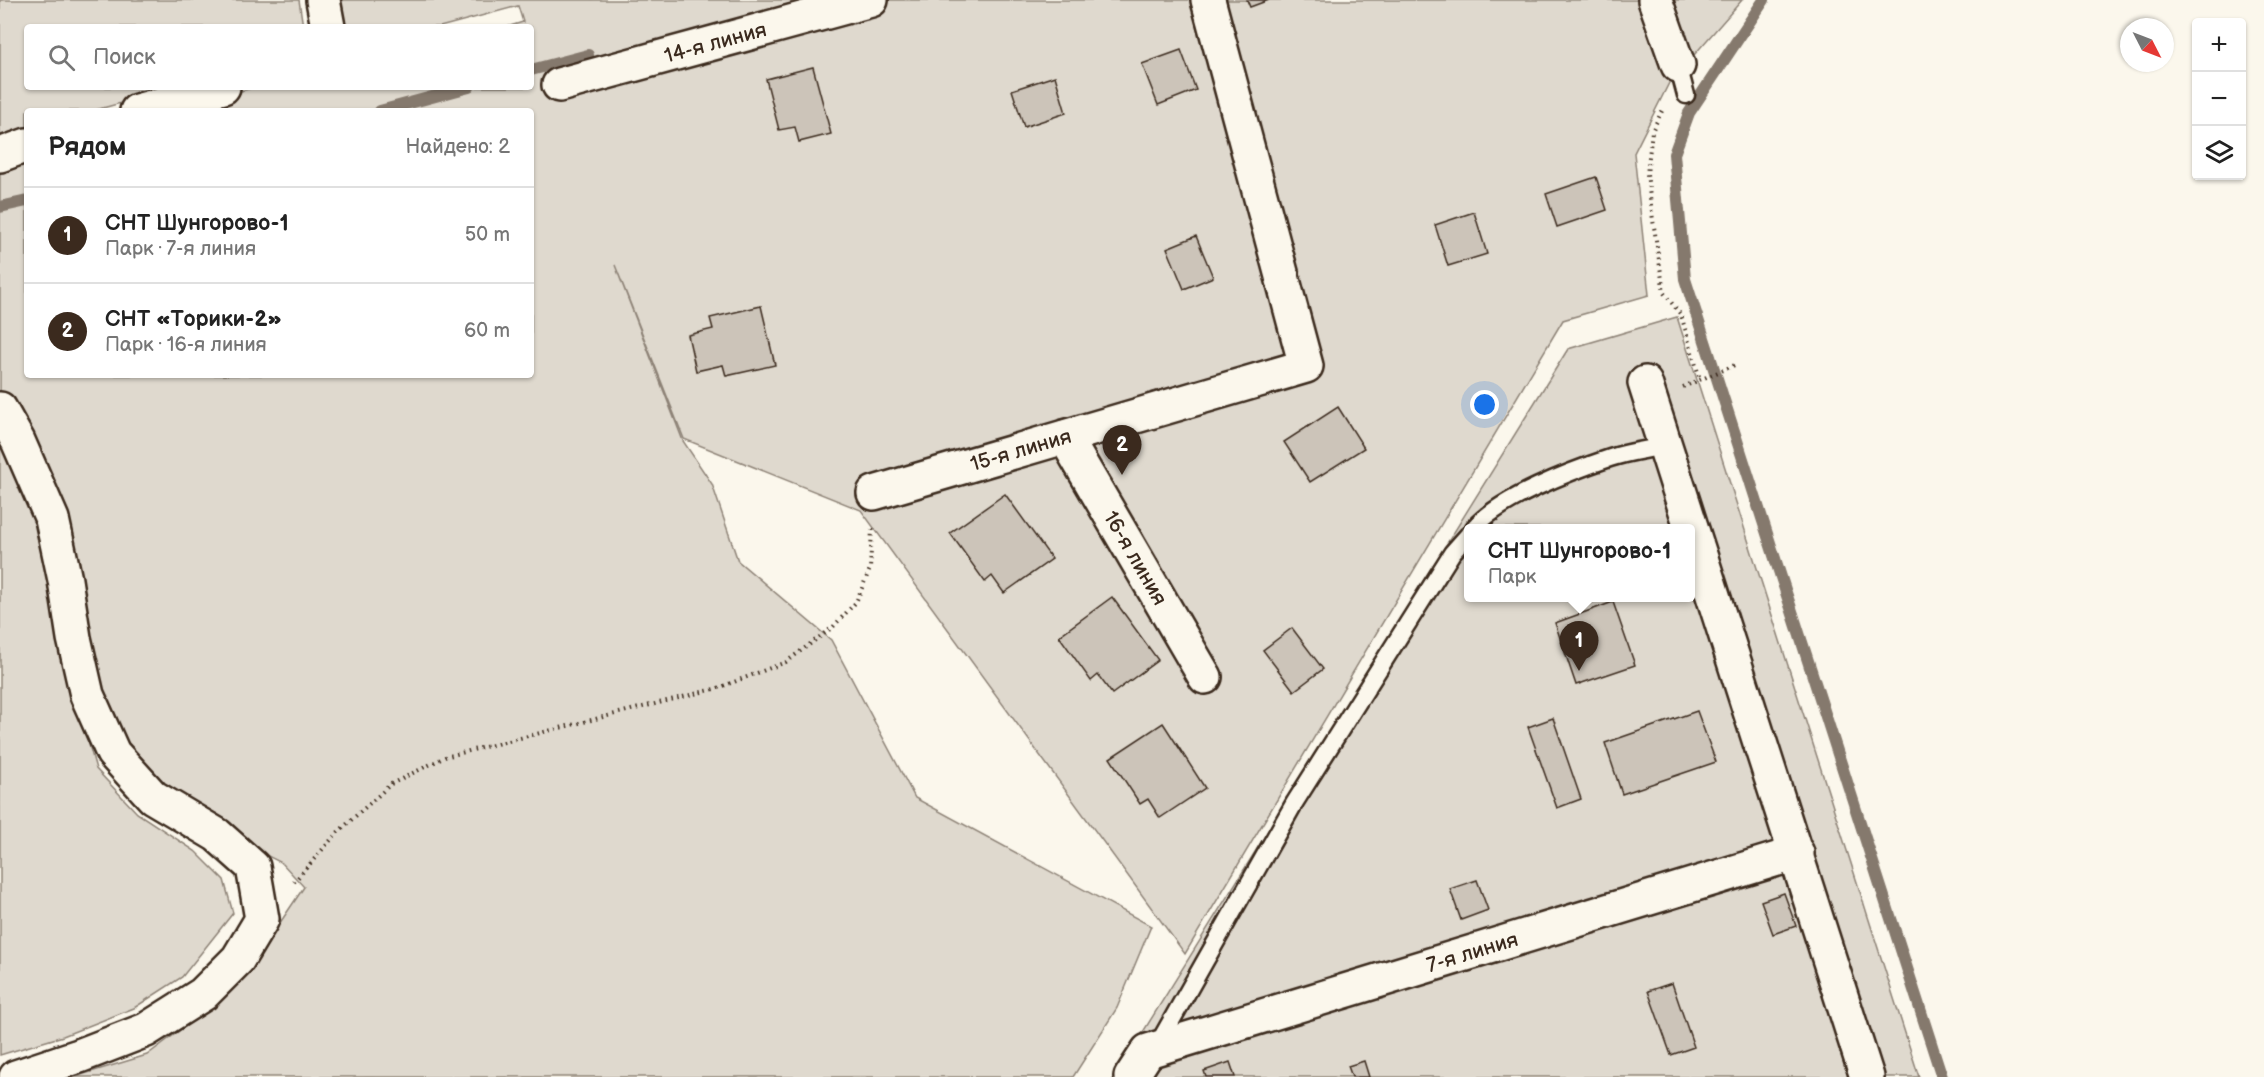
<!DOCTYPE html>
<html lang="ru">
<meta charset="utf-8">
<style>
body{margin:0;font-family:"Balsamiq Sans",sans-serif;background:#f6f6f6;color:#222}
.controls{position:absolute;right:18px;top:18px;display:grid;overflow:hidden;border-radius:6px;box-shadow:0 2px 4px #0004}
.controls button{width:54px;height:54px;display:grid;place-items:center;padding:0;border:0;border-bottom:2px solid #e0e0e0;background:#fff;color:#222;font:30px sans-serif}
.compass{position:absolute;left:2120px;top:18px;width:54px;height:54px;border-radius:50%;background:#fff;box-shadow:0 2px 4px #0004;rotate:132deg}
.you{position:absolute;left:1485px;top:405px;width:21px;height:21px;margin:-15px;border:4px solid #fff;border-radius:50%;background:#1a73e8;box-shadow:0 0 0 9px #1a73e833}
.badge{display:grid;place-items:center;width:39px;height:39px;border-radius:50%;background:#3b2a1e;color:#fff;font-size:20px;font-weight:700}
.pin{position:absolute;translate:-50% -50px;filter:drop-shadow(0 2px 3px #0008)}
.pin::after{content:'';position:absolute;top:32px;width:21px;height:18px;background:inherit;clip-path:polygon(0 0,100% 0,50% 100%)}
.popup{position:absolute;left:1464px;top:524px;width:231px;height:78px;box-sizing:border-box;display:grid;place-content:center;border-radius:6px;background:#fff;filter:drop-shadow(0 2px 4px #0005);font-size:20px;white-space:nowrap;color:#767676}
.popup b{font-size:22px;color:#222}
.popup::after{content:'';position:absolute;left:50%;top:100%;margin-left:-12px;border:12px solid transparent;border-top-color:#fff}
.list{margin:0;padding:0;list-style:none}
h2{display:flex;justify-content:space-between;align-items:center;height:78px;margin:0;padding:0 24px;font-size:26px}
h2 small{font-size:20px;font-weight:400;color:#767676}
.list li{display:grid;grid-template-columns:39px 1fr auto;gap:18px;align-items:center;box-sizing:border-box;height:96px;padding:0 24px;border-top:2px solid #e0e0e0}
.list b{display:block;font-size:22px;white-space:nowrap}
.list p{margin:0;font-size:20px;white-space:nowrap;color:#767676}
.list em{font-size:20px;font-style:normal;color:#767676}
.icon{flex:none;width:33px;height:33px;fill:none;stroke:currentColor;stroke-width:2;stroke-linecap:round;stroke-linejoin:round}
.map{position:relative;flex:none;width:2264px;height:1077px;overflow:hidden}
.search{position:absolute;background:#fff;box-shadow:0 2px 4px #0004;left:24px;top:24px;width:510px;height:66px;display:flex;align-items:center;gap:15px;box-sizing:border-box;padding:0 21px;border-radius:6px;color:#767676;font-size:22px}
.panel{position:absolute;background:#fff;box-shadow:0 2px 4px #0004;left:24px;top:108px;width:510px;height:270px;border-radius:6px}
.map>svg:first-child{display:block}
.green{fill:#dfd9ce;stroke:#8d8276;stroke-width:1.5;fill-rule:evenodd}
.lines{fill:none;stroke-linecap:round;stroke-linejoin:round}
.stream{stroke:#85796d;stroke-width:12}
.building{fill:#ccc4b9;stroke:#3b2a1e;stroke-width:1.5}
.lane-casing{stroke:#3b2a1e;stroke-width:21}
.street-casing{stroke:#3b2a1e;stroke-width:38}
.path{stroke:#3b2a1e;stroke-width:4;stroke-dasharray:1.5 4.5;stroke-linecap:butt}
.lane{stroke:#fbf7ec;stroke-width:16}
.street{stroke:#fbf7ec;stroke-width:33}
.labels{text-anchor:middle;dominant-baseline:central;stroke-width:4.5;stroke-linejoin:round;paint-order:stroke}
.street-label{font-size:21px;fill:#3b2a1e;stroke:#fbf7ec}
</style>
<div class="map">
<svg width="2264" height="1077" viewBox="0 0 2264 1077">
<rect width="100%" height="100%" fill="#fbf7ec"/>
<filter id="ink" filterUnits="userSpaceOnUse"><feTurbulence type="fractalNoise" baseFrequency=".0167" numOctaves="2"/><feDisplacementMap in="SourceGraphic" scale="12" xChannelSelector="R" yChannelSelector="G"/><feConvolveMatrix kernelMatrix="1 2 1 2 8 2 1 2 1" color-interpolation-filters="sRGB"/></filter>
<g filter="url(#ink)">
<path class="green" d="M0,0H299L303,27H27V87H179L92,111H27V128L0,135Z
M323,0H1742L1694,55L1678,65L1634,153L1649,295L1563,320L1185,954L861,510L684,439L615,265L683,441L712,484L738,561L831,640L915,798L1151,926L1117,1008L1073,1077H74L147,1055L215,1004L251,966L304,887L282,863L238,841L159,790L121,748L96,692L26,437L0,391V164L27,154V375H531V111H169L255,87H531V27H507L523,22L518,6L440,27H328Z
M1677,317L1919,1077H1115L1568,349ZM1468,528H1690V598H1468Z
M0,433L41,522L76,699L96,769L137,813L195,851L224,880L233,913L182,977L134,1008L63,1036L0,1055Z"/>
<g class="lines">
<path class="stream" d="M1764,0L1689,113L1674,154L1685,279L1942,1077
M531,70L588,55
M380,111L469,87
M0,207L27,201"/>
</g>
<path class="building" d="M1247,0H1269L1250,7Z
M1181,50L1196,90L1158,105L1142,64Z
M813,67L831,134L799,142L795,127L779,130L766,79Z
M1055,76L1066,113L1024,127L1012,90Z
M1596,177L1607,210L1557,227L1546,194Z
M1474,212L1487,254L1448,266L1435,225Z
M1196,236L1213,277L1184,289L1167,248Z
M761,306L775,365L726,376L723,365L696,371L688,335L713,329L710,318Z
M1338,407L1364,448L1310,482L1284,442Z
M1005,494L1052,559L1004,593L992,576L985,582L950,533Z
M1112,597L1158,660L1112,694L1098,675L1091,681L1059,636Z
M1613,602L1635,665L1576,685L1555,623Z
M1292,628L1323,669L1294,691L1263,650Z
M1697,711L1716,762L1622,794L1605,743Z
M1553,718L1581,799L1557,808L1528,727Z
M1163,723L1205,788L1160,818L1148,799L1140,804L1110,758Z
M1477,880L1488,910L1461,920L1450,889Z
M1784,893L1796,926L1773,934L1761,901Z
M1672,983L1694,1047L1671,1055L1648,991Z
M1364,1061L1369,1077H1352L1348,1066Z
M1230,1062L1235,1077H1206L1204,1071Z"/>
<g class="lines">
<g class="lane-casing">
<path id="lane" d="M1678,65L1686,95
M1474,528C1500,498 1571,471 1610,458C1627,452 1646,450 1664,446
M1157,1046L1295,802L1452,553L1468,535"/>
</g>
<g class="street-casing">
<g id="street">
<path d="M323,0L328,27"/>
<path d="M1655,0L1678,65"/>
<path id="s1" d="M559,85L871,0"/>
<path d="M137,111L223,87"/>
<path d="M0,155L27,145"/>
<path d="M1645,383L1867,1077"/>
<path d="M0,409L18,441L52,519L65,580L74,638L87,695L113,753L153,797L217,835L253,867L262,919L238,959L203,994L146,1030L79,1056L16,1077"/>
<path id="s2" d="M1065,437L1205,677"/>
<path id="s3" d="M874,493L1306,366L1208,0"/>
<path id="s4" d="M1131,1077L1148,1051L1797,853"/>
</g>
</g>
<path class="path" d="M1662,111L1652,131L1647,174L1653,220L1664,293L1681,315L1700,379
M1683,387L1737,364
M294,882L337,833L391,784L445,757L718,688L786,662L833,627L856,602L870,569L872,529"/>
<use href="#lane" class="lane"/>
<use href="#street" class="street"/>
</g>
</g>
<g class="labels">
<g class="street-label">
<text stroke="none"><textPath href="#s1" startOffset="162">14-я линия</textPath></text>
<text stroke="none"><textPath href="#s3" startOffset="153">15-я линия</textPath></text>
<text stroke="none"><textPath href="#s2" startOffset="140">16-я линия</textPath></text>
<text stroke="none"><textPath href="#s4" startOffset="370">7-я линия</textPath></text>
</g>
</g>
</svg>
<div class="controls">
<button>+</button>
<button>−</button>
<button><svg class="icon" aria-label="layers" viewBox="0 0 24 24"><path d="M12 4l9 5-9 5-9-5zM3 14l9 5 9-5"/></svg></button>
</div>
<svg class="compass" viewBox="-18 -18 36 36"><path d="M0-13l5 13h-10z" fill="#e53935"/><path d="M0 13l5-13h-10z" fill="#767676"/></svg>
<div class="you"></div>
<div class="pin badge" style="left:1579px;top:671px">1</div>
<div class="popup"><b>СНТ Шунгорово-1</b>Парк</div>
<div class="pin badge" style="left:1122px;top:475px">2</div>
<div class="search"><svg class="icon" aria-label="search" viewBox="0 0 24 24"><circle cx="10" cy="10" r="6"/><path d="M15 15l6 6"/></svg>Поиск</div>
<section class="panel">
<h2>Рядом<small>Найдено: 2</small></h2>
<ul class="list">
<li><span class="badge">1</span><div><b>СНТ Шунгорово-1</b><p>Парк · 7-я линия</p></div><em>50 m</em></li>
<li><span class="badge">2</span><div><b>СНТ «Торики-2»</b><p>Парк · 16-я линия</p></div><em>60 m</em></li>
</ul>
</section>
</div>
